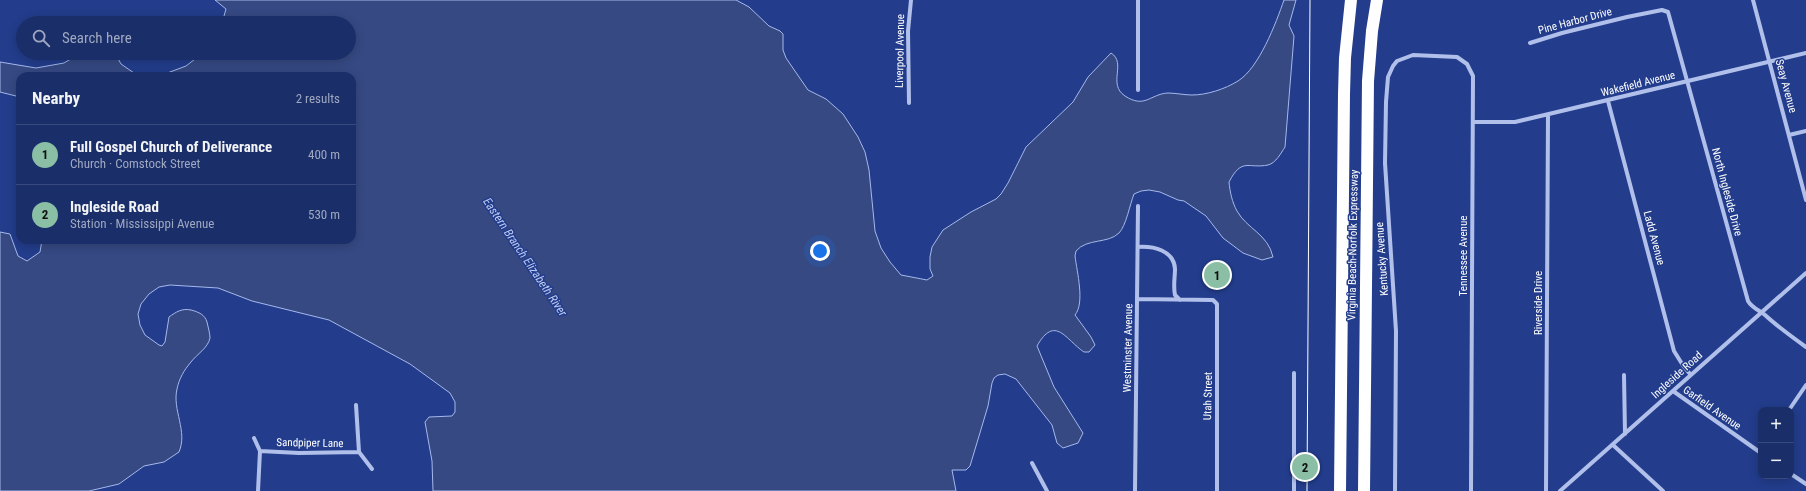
<!DOCTYPE html>
<meta charset="utf-8">
<style>
body{margin:0;font-family:"Roboto Condensed",sans-serif;background:#273a71;color:#f1f3f6}
.controls{position:absolute;right:12px;bottom:12px;display:grid;overflow:hidden;border-radius:8px;box-shadow:0 2px 10px #0003}
.controls button{width:36px;height:36px;display:grid;place-items:center;padding:0;border:0;border-bottom:1px solid #384a7d;background:#1a2e69;color:#f1f3f6;font:20px sans-serif}
.you{position:absolute;left:820px;top:251px;width:14px;height:14px;margin:-10px;border:3px solid #fff;border-radius:50%;background:#1a73e8;box-shadow:0 0 0 6px #1a73e833}
.badge{display:grid;place-items:center;width:26px;height:26px;border-radius:50%;background:#8abfa5;color:#111;font-size:13px;font-weight:700}
.pin{position:absolute;translate:-50% -50%;border:2px solid #fff;box-shadow:0 1px 4px #0006}
.list{margin:0;padding:0;list-style:none}
h2{display:flex;justify-content:space-between;align-items:center;height:52px;margin:0;padding:0 16px;font-size:17px}
h2 small{font-size:13px;font-weight:400;color:#9fa8c0}
.list li{display:grid;grid-template-columns:26px 1fr auto;gap:12px;align-items:center;box-sizing:border-box;height:60px;padding:0 16px;border-top:1px solid #384a7d}
.list b{display:block;font-size:15px;white-space:nowrap}
.list p{margin:0;font-size:13px;white-space:nowrap;color:#9fa8c0}
.list em{font-size:13px;font-style:normal;color:#9fa8c0}
.icon{flex:none;width:22px;height:22px;fill:none;stroke:currentColor;stroke-width:2;stroke-linecap:round;stroke-linejoin:round}
.map{position:relative;flex:none;width:1806px;height:491px;overflow:hidden}
.search{position:absolute;background:#1a2e69;box-shadow:0 2px 10px #0003;left:16px;top:16px;width:340px;height:44px;display:flex;align-items:center;gap:10px;box-sizing:border-box;padding:0 14px;border-radius:22px;color:#9fa8c0;font-size:15px}
.panel{position:absolute;background:#1a2e69;box-shadow:0 2px 10px #0003;left:16px;top:72px;width:340px;height:172px;border-radius:12px}
.map>svg:first-child{display:block}
.water{fill:#364983;stroke:#a5b9ec}
.lines{fill:none;stroke-linecap:round;stroke-linejoin:round}
.street{stroke:#b1c0eb;stroke-width:4}
.highway{stroke:#fff;stroke-width:12}
.tram{stroke:#fff;stroke-width:1}
.labels{text-anchor:middle;dominant-baseline:central;stroke-width:3;stroke-linejoin:round;paint-order:stroke}
.street-label{font-size:11px;fill:#fff;stroke:#233d8c}
.water-label{font-size:12px;font-style:italic;fill:#bccbf2;stroke:#233d8c}
</style>
<div class="map">
<svg width="1806" height="491" viewBox="0 0 1806 491">
<rect width="100%" height="100%" fill="#233d8c"/>
<path class="water" d="M215,0H736L749,7L769,26L780,31L783,34V50L786,58L808,90L826,99L843,114L858,137L865,152L869,170L875,231L881,248L890,262L901,275L927,280L933,276L930,269V257L932,247L943,230L971,212L996,199L1001,194L1008,183L1026,147L1073,102L1088,77L1111,53C1127,63 1107,84 1125,96C1145,109 1150,94 1168,93C1176,93 1184,95 1192,95C1207,95 1225,89 1238,81C1259,68 1276,23 1284,0H1296L1289,25L1294,36L1285,147C1281,153 1276,163 1268,165C1248,169 1242,157 1229,182C1230,192 1232,202 1237,211C1247,229 1268,234 1273,257L1262,260L1243,253L1223,238L1206,216L1184,201L1178,200L1160,192L1149,190L1141,191L1134,194C1130,204 1126,226 1119,233C1108,244 1087,238 1076,251L1075,256C1077,272 1085,303 1075,315L1091,337L1095,345L1089,352H1084C1066,340 1055,314 1037,346L1054,387L1083,433L1078,443L1063,448L1057,443L1052,425L1016,379L1005,374L998,375L994,378L992,383L988,406L970,466L966,470H952L956,491H433L432,461L425,422L429,417L452,416L455,412V402L450,393L410,364L329,320L252,301L218,288L170,285L159,287L149,294L141,304L138,314L140,325L145,335L159,345L162,346L165,342L169,317C176,312 182,308 191,310C199,312 205,315 207,322C208,327 210,333 210,338C208,348 197,354 191,362C184,370 179,379 177,389C172,410 188,431 179,452L164,462L144,466L119,484L89,491H0V232L10,234L18,256L27,261L40,252L42,240H352V76H20V97L0,92V62L36,68L64,63L81,53H115L121,64L134,73L162,75L186,66L203,53H349V23H222L226,9Z"/>
<g class="lines">
<path class="street" d="M1753,0L1806,200
M1530,43L1562,33L1627,17L1662,10L1668,12L1748,301C1752,308 1759,310 1765,315C1778,327 1792,337 1806,347
M1138,90V0
M1608,101L1674,351L1684,367L1691,375
M909,103L908,31L911,0
M1473,122H1515L1806,53
M1789,135L1806,131
M1138,247C1153,246 1174,250 1175,269C1175,277 1173,286 1175,295L1180,300
M1137,299L1213,300L1217,304V491
M1624,375L1625,434
M1673,391L1761,453
M356,405L359,452L372,469
M1789,410L1806,385
M254,438L260,451L258,491
M1613,445L1663,491
M260,451L299,453L359,452
M1032,463L1047,491
M1791,474L1806,484
M1135,491L1138,206
M1294,491V373
M1395,491L1396,331L1385,163L1386,102L1388,77L1393,66L1397,61L1413,55L1457,57L1467,64L1473,76L1471,491
M1546,491L1548,115
M1560,491L1806,273"/>
<path class="highway" d="M1340,491L1344,94L1345,58L1351,0
M1364,491L1368,81L1372,31L1377,0"/>
<path class="tram" d="M1307,491L1310,0"/>
</g>
<g class="labels">
<g class="street-label">
<text transform="translate(1575 21) rotate(-15)">Pine Harbor Drive</text>
<text transform="translate(900 51) rotate(-89)">Liverpool Avenue</text>
<text transform="translate(1638 84) rotate(-14)">Wakefield Avenue</text>
<text transform="translate(1786 86) rotate(75)">Seay Avenue</text>
<text transform="translate(1727 192) rotate(75)">North Ingleside Drive</text>
<text transform="translate(1654 238) rotate(75)">Ladd Avenue</text>
<text transform="translate(1353 245) rotate(-89)">Virginia Beach-Norfolk Expressway</text>
<text transform="translate(1463 256) rotate(-90)">Tennessee Avenue</text>
<text transform="translate(1382 259) rotate(-94)">Kentucky Avenue</text>
<text transform="translate(1538 303) rotate(-90)">Riverside Drive</text>
<text transform="translate(1128 348) rotate(-89)">Westminster Avenue</text>
<text transform="translate(1677 375) rotate(-42)">Ingleside Road</text>
<text transform="translate(1208 396) rotate(-89)">Utah Street</text>
<text transform="translate(1712 408) rotate(35)">Garfield Avenue</text>
<text transform="translate(310 443) rotate(1)">Sandpiper Lane</text>
</g>
<g class="water-label">
<text transform="translate(525 257) rotate(56)">Eastern Branch Elizabeth River</text>
</g>
</g>
</svg>
<div class="controls">
<button>+</button>
<button>−</button>
</div>
<div class="you"></div>
<div class="pin badge" style="left:1217px;top:275px">1</div>
<div class="pin badge" style="left:1305px;top:467px">2</div>
<div class="search"><svg class="icon" aria-label="search" viewBox="0 0 24 24"><circle cx="10" cy="10" r="6"/><path d="M15 15l6 6"/></svg>Search here</div>
<section class="panel">
<h2>Nearby<small>2 results</small></h2>
<ul class="list">
<li><span class="badge">1</span><div><b>Full Gospel Church of Deliverance</b><p>Church · Comstock Street</p></div><em>400 m</em></li>
<li><span class="badge">2</span><div><b>Ingleside Road</b><p>Station · Mississippi Avenue</p></div><em>530 m</em></li>
</ul>
</section>
</div>
